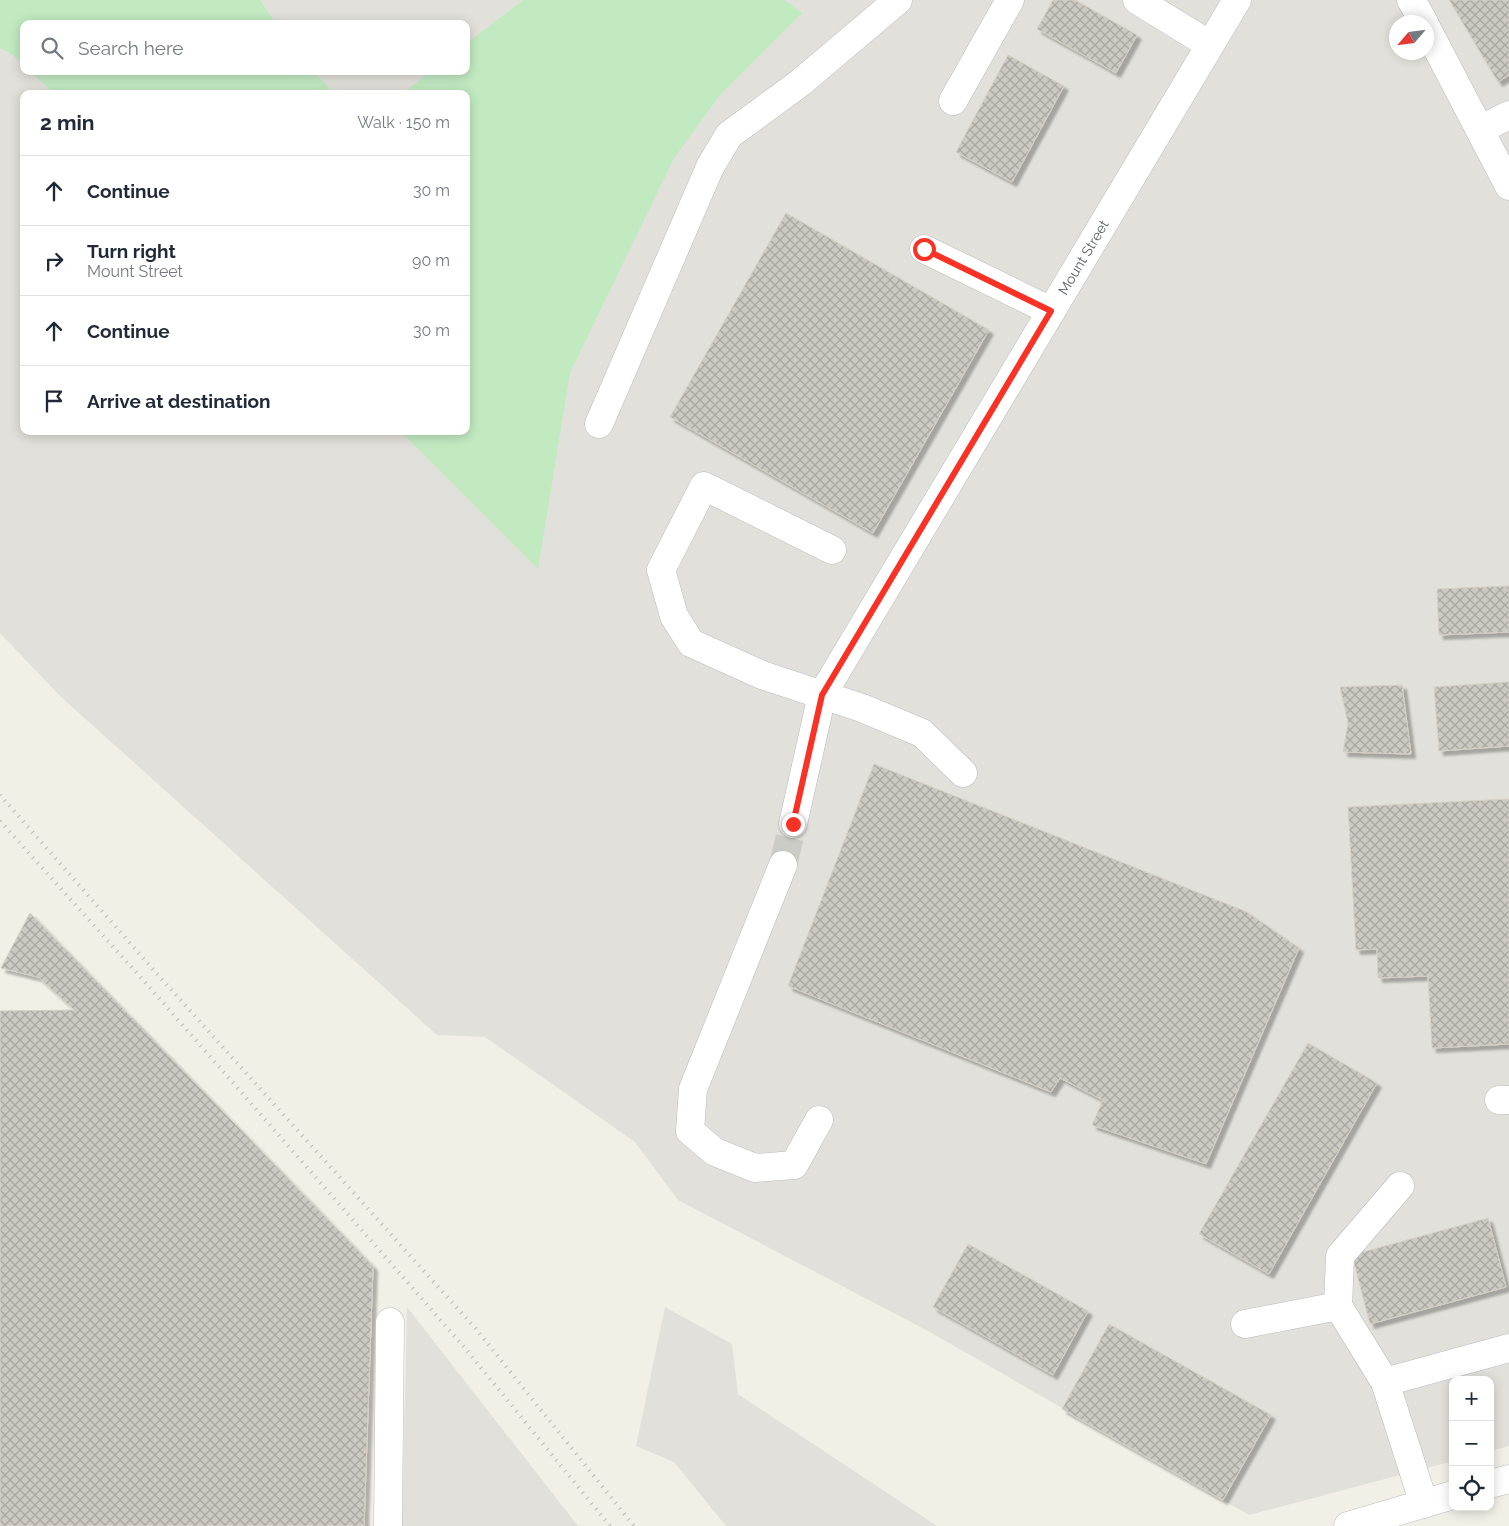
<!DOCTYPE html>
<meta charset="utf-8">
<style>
body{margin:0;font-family:Raleway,sans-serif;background:#f2f2f3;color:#1f2937}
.controls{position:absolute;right:15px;bottom:15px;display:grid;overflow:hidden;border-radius:10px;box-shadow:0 2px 12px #0003}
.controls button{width:45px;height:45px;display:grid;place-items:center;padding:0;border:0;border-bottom:1px solid #e0e1e3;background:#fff;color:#1f2937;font:25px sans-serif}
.compass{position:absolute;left:1389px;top:15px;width:45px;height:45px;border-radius:50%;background:#fff;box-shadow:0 2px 12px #0003;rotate:242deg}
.stop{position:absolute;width:15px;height:15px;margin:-11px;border:4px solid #f93225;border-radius:50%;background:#fff}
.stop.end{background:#f93225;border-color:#fff;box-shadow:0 1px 5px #0008}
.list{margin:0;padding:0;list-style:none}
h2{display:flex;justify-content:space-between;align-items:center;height:65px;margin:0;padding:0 20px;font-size:21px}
h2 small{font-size:16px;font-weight:400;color:#747a83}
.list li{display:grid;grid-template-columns:32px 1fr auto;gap:15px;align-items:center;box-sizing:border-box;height:70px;padding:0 20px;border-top:1px solid #e0e1e3}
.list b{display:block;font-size:19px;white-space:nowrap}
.list p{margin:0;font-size:16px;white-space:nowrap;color:#747a83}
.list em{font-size:16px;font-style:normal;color:#747a83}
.icon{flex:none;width:28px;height:28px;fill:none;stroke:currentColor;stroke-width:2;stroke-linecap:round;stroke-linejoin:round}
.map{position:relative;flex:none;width:1509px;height:1526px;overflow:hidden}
.search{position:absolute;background:#fff;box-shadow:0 2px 12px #0003;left:20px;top:20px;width:450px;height:55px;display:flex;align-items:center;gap:12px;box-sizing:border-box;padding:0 18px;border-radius:10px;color:#747a83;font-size:19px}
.panel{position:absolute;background:#fff;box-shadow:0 2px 12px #0003;left:20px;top:90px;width:450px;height:345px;border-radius:10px}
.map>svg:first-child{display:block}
.industrial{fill:#e2e0da;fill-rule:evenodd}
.grass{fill:#c1eac1}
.building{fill:url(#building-cross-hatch);stroke:#d7d0c4;filter:url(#shadow)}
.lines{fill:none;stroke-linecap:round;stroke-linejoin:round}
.minor-tunnel{stroke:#ccccc6;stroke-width:28;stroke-dasharray:28 14;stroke-linecap:butt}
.minor-casing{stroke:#b9bcc1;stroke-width:29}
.minor{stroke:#fff;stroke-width:28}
.rail{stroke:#b7b8b9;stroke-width:4;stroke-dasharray:1 6;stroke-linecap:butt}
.route{stroke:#f93225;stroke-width:6}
.labels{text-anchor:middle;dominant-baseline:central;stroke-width:5;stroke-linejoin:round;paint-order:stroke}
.street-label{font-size:14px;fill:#5d6268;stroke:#fff}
</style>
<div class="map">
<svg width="1509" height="1526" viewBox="0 0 1509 1526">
<defs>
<pattern id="building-cross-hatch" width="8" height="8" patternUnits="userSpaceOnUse" patternTransform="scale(1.25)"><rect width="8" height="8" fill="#ccc9c3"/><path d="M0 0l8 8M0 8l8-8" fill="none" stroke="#a9a7a2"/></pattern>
<filter id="shadow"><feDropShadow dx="4.5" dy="4.5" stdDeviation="1" flood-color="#0004"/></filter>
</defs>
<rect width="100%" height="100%" fill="#f1efe6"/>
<path class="industrial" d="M0,0H1509V1446L1490,1451V1380H1453V1461L1249,1515L928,1331L678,1200L635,1142L485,1037L437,1035L60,696L0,633ZM1396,22H1426V52H1396ZM24,24H466V71H24ZM24,94H466V431H24Z
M407,1307L578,1526H402Z
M665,1307L732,1344L738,1394L937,1526H726L674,1462L636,1446Z"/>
<path class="grass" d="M0,0H260L276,24H24V65L10,53L0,48Z
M523,0H785L802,13L720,95L674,158L570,373L538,569L400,431H466V94H402L431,71H466V44Z
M30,71H313L335,94H55Z"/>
<path class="building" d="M1053,0H1075L1137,35L1116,73L1037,29Z
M1449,0H1509V75L1498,82Z
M1008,55L1064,86L1012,182L956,152Z
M786,213L989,330L873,533L670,417Z
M1509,586V632L1439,635L1437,589Z
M1509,682V746L1439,751L1434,687Z
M1402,685L1411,754L1343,752L1348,723L1340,687Z
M874,764L1247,912L1299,948L1206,1164L1092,1125L1103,1100L1060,1078L1051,1092L788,986Z
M1509,799V1044L1432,1048L1428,976L1378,978L1377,949L1356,950L1348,807Z
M30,913L373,1266L364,1526H0V1011L74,1010L38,977L1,968Z
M1308,1043L1377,1083L1269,1274L1199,1234Z
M1488,1218L1506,1287L1370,1324L1352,1255Z
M968,1244L1088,1311L1053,1375L933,1307Z
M1109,1324L1271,1415L1223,1500L1062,1409Z"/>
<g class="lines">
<path class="minor-tunnel" d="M783,865L793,824"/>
<g class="minor-casing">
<g id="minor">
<path d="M1137,0L1210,45"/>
<path d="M1411,0L1424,22"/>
<path d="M1426,27L1509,186"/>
<path d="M953,101L1010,0"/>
<path d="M1481,129L1509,115"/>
<path d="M924,249L1051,311"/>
<path d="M599,424L710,167L729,135L800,83L898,0"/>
<path d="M832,550L704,486L661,570L674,616L691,643L762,675L862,708L922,733L963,773"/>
<path id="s1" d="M793,824L822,695L1237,0"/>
<path d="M783,865L693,1089L690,1131L715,1152L755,1168L794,1165L819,1120"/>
<path d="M1499,1100H1509"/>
<path d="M1338,1306L1340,1256L1400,1186"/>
<path d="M1245,1324L1338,1306L1385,1382"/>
<path d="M1490,1484L1509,1479"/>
<path d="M1424,1504L1385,1382L1509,1348"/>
<path d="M388,1526L390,1322"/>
<path d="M1348,1526L1453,1495"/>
</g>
</g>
<use href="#minor" class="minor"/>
<path class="rail" d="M0,795L158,975L476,1329L634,1526
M0,821L144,981L464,1347L610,1526"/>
</g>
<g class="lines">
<path class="route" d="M793,824L822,695L1051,311L924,249"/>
</g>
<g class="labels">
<g class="street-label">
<text stroke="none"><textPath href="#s1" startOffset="642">Mount Street</textPath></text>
</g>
</g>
</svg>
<div class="controls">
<button>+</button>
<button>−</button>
<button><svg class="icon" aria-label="locate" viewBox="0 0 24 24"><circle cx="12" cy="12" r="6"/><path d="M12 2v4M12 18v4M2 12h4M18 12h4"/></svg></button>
</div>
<svg class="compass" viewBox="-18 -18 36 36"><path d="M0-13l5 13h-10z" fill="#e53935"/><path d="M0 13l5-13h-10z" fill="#747a83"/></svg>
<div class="stop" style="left:924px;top:249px"></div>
<div class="stop end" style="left:793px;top:824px"></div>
<div class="search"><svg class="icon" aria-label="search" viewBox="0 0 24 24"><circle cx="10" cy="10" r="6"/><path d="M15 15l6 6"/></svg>Search here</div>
<section class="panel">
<h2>2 min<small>Walk · 150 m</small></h2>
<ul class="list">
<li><svg class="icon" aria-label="ahead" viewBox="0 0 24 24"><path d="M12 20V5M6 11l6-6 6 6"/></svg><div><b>Continue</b></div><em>30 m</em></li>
<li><svg class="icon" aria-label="right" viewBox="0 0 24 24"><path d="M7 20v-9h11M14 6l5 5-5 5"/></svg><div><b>Turn right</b><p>Mount Street</p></div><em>90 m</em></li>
<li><svg class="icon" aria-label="ahead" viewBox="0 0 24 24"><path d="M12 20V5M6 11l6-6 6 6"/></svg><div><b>Continue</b></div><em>30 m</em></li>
<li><svg class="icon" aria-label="arrive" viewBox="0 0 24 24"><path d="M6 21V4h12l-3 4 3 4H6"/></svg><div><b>Arrive at destination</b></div></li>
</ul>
</section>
</div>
